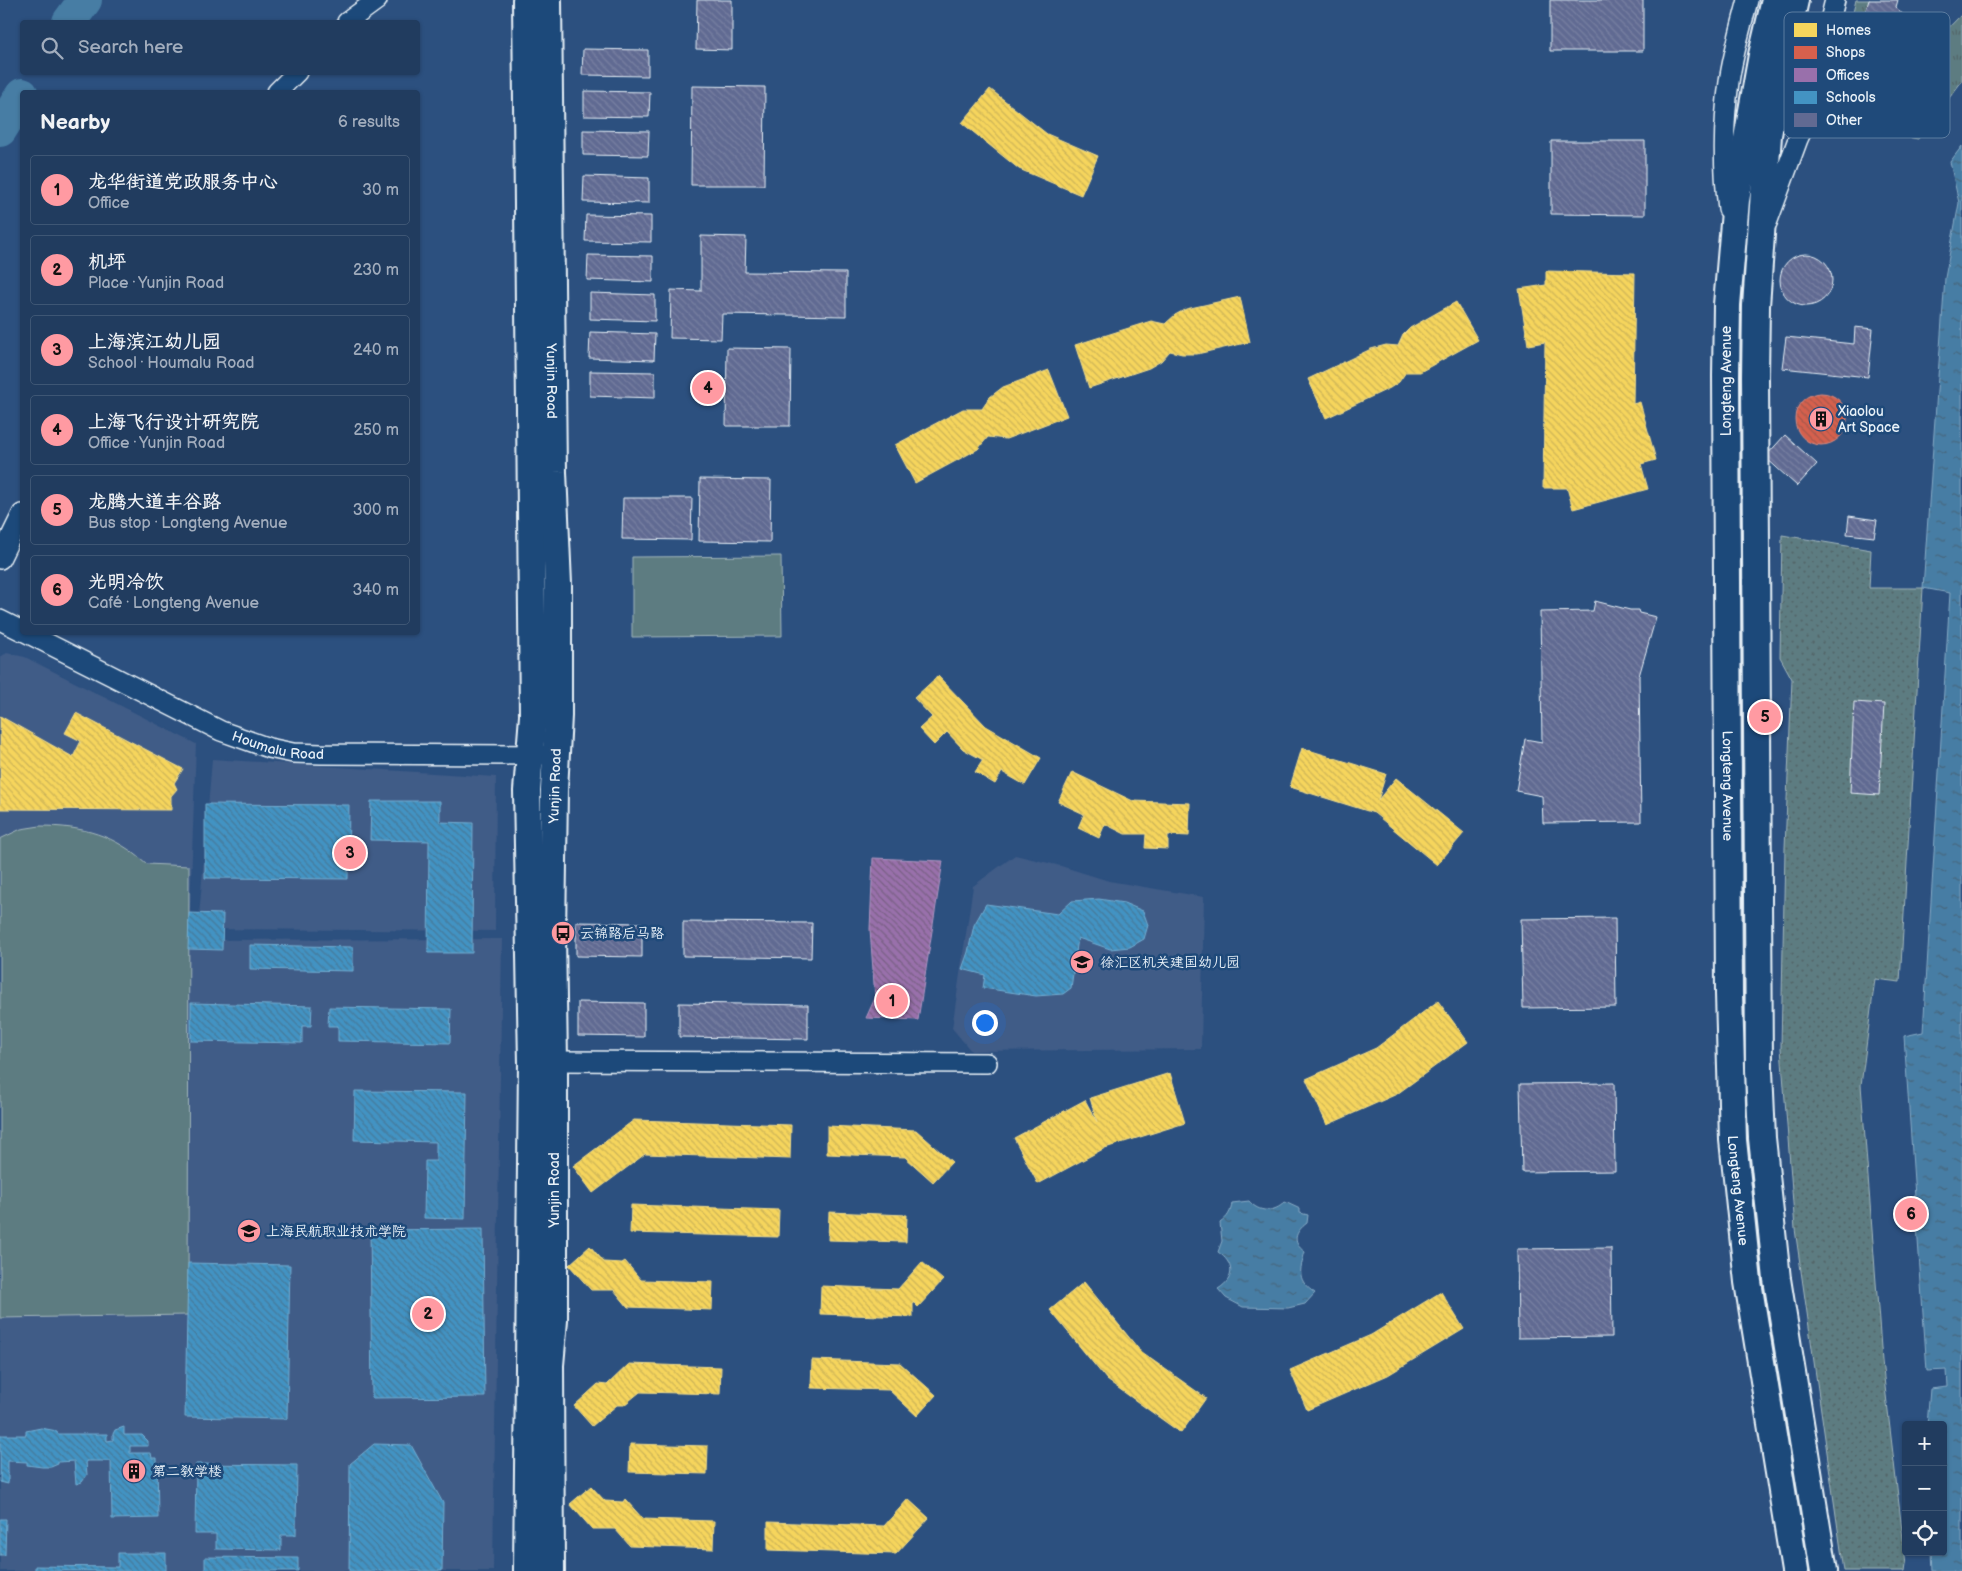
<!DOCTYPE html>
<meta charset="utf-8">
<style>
body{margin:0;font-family:"Balsamiq Sans","LXGW WenKai TC",sans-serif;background:#2d4768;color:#f1f3f6}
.controls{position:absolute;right:15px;bottom:15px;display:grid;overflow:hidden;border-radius:5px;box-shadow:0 1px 4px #0004}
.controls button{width:45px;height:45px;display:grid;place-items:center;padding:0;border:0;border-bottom:1px solid #3e5674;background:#213c5f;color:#f1f3f6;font:25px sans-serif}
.you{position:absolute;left:984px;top:1022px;width:18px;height:18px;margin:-12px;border:4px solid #fff;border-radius:50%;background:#1a73e8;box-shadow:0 0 0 8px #1a73e833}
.badge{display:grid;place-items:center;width:32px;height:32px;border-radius:50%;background:#ff9aa2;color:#111;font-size:16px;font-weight:700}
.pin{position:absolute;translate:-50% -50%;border:2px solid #fff;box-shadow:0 1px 5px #0006}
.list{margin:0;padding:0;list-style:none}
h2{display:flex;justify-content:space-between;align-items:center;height:65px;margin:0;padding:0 20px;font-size:21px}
h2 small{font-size:16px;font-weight:400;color:#a2adbd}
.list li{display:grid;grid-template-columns:32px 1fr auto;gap:15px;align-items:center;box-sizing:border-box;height:70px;margin:0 10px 10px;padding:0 10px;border:1px solid #3e5674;border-radius:5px}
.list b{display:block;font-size:19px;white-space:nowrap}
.list p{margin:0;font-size:16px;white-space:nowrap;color:#a2adbd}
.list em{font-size:16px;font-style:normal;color:#a2adbd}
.icon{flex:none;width:28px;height:28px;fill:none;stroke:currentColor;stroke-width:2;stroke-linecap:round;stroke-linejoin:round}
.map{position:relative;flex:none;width:1962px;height:1571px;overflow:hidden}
.search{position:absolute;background:#213c5f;box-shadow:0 1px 4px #0004;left:20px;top:20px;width:400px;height:55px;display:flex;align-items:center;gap:12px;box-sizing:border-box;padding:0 18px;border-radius:5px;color:#a2adbd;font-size:19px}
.panel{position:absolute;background:#213c5f;box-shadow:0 1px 4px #0004;left:20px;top:90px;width:400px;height:545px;border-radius:5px}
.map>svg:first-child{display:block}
.built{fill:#3f5b87}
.grass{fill:url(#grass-tufts);stroke:#a2b6bc}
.park{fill:url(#park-dots);stroke:#a2b6bc}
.pitch{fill:#5d7c81;stroke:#a2b6bc}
.water{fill:url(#water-ripples);stroke:#87abc6}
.homes{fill:url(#homes-back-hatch);stroke:#f2dd8b}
.shops{fill:url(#shops-back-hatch);stroke:#db8c80}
.offices{fill:url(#offices-back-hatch);stroke:#b197c2}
.schools{fill:url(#schools-back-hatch);stroke:#74afd3}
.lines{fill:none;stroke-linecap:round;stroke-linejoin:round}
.river{stroke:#477da4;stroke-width:34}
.building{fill:url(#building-back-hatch);stroke:#e8f1f8}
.minor-casing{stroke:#e8f1f8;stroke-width:22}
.secondary-casing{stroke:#e8f1f8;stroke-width:30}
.minor{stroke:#1f4a7a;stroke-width:19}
.secondary{stroke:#1f4a7a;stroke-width:26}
.labels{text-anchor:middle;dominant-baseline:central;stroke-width:5;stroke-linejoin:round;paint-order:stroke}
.street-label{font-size:14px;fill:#e8f1f8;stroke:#1f4a7a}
.poi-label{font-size:14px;fill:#e8f1f8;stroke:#1f4a7a;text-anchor:start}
.key{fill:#1f4a7a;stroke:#5b7ca0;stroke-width:1}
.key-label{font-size:14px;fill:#e8f1f8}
</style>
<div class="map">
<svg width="1962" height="1571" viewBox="0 0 1962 1571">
<defs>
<pattern id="grass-tufts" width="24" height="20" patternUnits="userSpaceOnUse" patternTransform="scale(1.25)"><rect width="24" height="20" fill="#5d7c81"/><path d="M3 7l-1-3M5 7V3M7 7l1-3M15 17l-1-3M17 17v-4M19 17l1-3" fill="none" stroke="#536568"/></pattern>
<pattern id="park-dots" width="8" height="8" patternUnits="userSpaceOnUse" patternTransform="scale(1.25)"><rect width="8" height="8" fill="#5d7c81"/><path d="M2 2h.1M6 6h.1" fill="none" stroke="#536568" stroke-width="1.8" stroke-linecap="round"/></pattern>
<pattern id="water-ripples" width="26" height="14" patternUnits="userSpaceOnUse" patternTransform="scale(1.25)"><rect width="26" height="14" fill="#477da4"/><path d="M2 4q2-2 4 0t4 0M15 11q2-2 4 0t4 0" fill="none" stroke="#47657c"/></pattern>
<pattern id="homes-back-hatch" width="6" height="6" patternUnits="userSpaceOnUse" patternTransform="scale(1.25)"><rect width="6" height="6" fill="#f6d55c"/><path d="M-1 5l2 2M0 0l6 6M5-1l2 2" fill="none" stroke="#cab258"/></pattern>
<pattern id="shops-back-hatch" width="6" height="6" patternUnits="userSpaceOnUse" patternTransform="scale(1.25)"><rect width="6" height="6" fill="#d6604d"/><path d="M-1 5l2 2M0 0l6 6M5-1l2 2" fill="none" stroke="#a4584c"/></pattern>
<pattern id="offices-back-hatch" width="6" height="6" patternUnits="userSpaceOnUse" patternTransform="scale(1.25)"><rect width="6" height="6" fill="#9970ab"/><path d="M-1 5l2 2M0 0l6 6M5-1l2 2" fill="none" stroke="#786084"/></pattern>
<pattern id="schools-back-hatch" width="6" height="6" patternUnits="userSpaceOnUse" patternTransform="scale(1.25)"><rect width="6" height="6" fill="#4393c3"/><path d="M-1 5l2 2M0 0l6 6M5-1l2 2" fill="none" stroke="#447999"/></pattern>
<pattern id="building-back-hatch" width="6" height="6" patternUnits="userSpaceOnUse" patternTransform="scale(1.25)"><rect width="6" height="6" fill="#616a92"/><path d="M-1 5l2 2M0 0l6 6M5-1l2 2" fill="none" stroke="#7880a2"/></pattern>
</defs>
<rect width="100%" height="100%" fill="#2c507f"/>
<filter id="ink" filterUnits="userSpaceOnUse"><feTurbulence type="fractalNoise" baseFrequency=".02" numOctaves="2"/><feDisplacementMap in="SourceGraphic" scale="10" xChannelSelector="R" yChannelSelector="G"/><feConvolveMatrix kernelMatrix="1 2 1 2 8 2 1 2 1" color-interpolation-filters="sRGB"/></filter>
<g filter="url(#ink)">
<path class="built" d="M7,653L25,657L196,744L189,940L502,939L493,1571H0V657Z
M212,759L496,777L495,931L198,929Z
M1015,855L1061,866L1109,881L1204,897L1201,1049L971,1051L952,1028L973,886Z"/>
<path class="grass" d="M1856,0H1870L1864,19L1889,41L1910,20L1915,28L1916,42C1888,79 1882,73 1840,67Z
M1962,14V81L1918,139L1830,123L1840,105L1843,85L1877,89L1890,88Z"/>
<path class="park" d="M1782,535L1871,550L1869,588H1923L1900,982L1875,979L1861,1085L1882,1361L1906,1564L1905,1571H1844L1795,1229L1781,1048L1785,848L1792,679L1780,657Z"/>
<path class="pitch" d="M781,556L782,636L632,637V557Z
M40,826C83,826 115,835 147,864L189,866L188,1315L0,1318V839L21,829Z"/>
<path class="water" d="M1962,146V1571H1933L1932,1552H1943V1425H1927L1930,1389L1948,1387L1947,1370L1927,1371L1904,1036L1923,1032L1950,593L1923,588L1945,278L1959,203L1950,162Z
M1249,1201C1259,1213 1274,1213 1285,1202L1300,1209V1213L1308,1215L1307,1223C1295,1232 1291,1242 1305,1252C1299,1271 1297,1281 1315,1293L1305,1304L1288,1308L1243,1307L1226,1298L1218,1289C1236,1278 1234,1263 1218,1252L1222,1241L1220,1223C1228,1217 1231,1212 1232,1203Z"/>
<path class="homes" d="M990,89L1047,134L1098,156L1081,195L1019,169L962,123Z
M1546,271L1635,273L1633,404L1640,402L1656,460L1641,464L1648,489L1573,509L1567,488H1543L1545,342L1528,345L1519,289L1546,285Z
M1240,297L1250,342L1197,354H1182L1170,351L1161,361L1149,368L1089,388L1075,345L1151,321L1165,324L1175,315L1186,309Z
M1456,302L1478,340L1420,372H1406L1399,382L1390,388L1326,418L1308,379L1371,349L1386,345L1398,346L1403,335L1410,328Z
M1049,370L1067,416L1006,439L988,437L978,449L915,483L895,445L963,409H982L990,397L1003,387Z
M938,676L986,726L1041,758L1025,785L1002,772L995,784L975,772L983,760L963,749L947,732L934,745L919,729L932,717L914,698Z
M76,713L183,769L174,783L177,789L171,796V810L0,809V716L73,757L81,741L65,733Z
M1302,748L1386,774L1378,800L1396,778L1464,833L1437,865L1374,813L1290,787Z
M1072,772L1133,801L1190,803L1189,836L1168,835V849L1145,848L1146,834H1125L1105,824L1099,838L1078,828L1084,814L1058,802Z
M1438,1001L1468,1042L1397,1094L1327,1125L1306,1079L1376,1048Z
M1170,1073L1185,1123L1105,1148L1038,1184L1014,1138L1085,1100L1097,1122L1090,1098Z
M634,1120L791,1125L790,1159L645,1154L593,1193L573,1166Z
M827,1126L916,1130L952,1162L933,1182L905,1157L827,1154Z
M631,1205L779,1210L778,1237L630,1233Z
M829,1212L907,1215L906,1242L828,1240Z
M590,1246L604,1262L622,1263L625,1261L641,1280L713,1282L712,1310L628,1307L614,1290H591L569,1265Z
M922,1262L943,1280L918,1307L913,1302V1317L820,1314L821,1286L898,1289Z
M1084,1282L1141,1352L1206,1398L1181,1433L1107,1380L1050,1310Z
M1441,1292L1464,1329L1388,1375L1307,1410L1290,1370L1371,1335Z
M812,1360L900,1363L936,1395L917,1416L889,1390L811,1388Z
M629,1364L721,1367L720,1394L640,1392L624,1405H617L592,1426L574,1406L598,1384L607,1385Z
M630,1444L708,1446L707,1474L629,1472Z
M591,1486L605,1501L623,1502L625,1499L643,1519L714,1521L713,1549L630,1546L615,1529H592L570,1504Z
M908,1499L929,1518L896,1554L768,1550V1522L884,1526Z"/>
<path class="shops" d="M1795 419a26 26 0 1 1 52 0a26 26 0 1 1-52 0Z"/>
<path class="offices" d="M873,858L943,861L918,1020L866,1018L875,998L870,929Z"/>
<path class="schools" d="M371,801H440V822L473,823L472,953H428L429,841L370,840Z
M205,804L349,805L348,879L205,878Z
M1099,899L1124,903L1143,911L1148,925L1144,939L1130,947L1110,949L1078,938L1071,988L1063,994L1036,996L983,988L985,975L962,969L968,952L974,925L986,904L1058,914L1072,901Z
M189,913L223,914L222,950L188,949Z
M250,945L353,947V971L250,969Z
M191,1003L312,1006L311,1026H302V1043L191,1041Z
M329,1007L451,1009L450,1043L338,1041V1026H328Z
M355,1091L467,1092L465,1219L424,1218L425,1161H436V1142L354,1140Z
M483,1229L485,1397L372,1398L370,1230Z
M188,1263L290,1265L287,1419L185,1417Z
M124,1427V1435H142L148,1441V1446H130V1453H151L152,1458H157L158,1518L112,1519L111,1461H86L87,1475L82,1482L76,1484L74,1461L58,1462V1464L51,1467H42L27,1465V1462L8,1461V1484L0,1482V1435H26V1431L41,1428L57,1431L58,1434H107V1441L113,1440V1434L115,1430Z
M374,1444L411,1445L443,1503L442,1571H349L350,1464Z
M196,1464L297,1465L296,1535H281V1550L216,1549V1534H195Z
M0,1519H6L5,1555H0Z
M118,1553H166V1571H35V1566L118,1567Z
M205,1557L298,1558V1571H205Z"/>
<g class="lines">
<path class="river" d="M69,22L85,0
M0,130L22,95"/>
</g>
<path class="building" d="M697,0H732V50L696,49Z
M1550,0H1643V51H1550Z
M1869,0H1898L1896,7L1907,19L1888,37L1865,13Z
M583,49L648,50V76L582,75Z
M692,86L765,87L764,185H691Z
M584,91L650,92L649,117L584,116Z
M583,130L649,131L648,156L583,155Z
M1551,141H1645V215L1551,214Z
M584,176L649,178V203L583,202Z
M586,215L651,216V242L585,241Z
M701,236L746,237L745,272L846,273V316L722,314L721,339L670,338L671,290L701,291Z
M1780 280a26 26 0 1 1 52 0a26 26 0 1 1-52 0Z
M588,255L653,256V282L587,280Z
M590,293L655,295V321L590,319Z
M1855,327L1873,329L1868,377L1782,368L1786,337L1854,344Z
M590,332L655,334L654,360L589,358Z
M727,348L791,349L790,426H726Z
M590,371L655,372V398L590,396Z
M1785,435L1817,464L1797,486L1765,457Z
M700,479L771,480L770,542L699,541Z
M623,498H692L691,540L622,539Z
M1849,516L1877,520L1874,537L1847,534Z
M1595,601L1630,610H1638L1639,613L1656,617L1639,676L1641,822L1543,823L1542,796L1516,791L1525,739L1542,742L1540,612L1593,611Z
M1854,702L1884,704L1879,795L1850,793Z
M1615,918L1616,1007L1523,1008L1521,919Z
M576,922L642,923V957L576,956Z
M683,922L812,923L811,958L683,956Z
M578,1002L644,1003V1037L578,1036Z
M679,1003L808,1005V1039L679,1037Z
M1614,1083L1615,1171L1522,1172L1520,1084Z
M1611,1248L1612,1337L1518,1338L1517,1249Z"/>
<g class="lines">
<g class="minor-casing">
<g id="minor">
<path d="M347,22L377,0"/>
<path d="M277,92L297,72"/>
<path d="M1728,209C1723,167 1723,124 1729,82C1733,54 1741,27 1748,0"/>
<path d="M1767,223L1798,139L1813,106L1819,65L1835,0"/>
<path d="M0,559L22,514"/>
<path d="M0,620L22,631"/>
<path id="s1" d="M25,632L221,731L269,748L293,753L321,754L542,755"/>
<path d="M554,1061L987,1063"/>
</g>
</g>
<g class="secondary-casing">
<g id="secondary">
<path d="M526,0L533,716L527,791L532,1063L527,1571"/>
<path id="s2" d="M548,0L553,472L558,584V716L554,790L552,935L554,1061V1320L550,1365L551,1571"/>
<path id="s3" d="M1775,0L1762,55L1736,200L1727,305L1726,376L1729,994L1733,1140L1748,1282L1795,1571"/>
<path d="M1795,0L1782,59L1768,135L1756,306L1755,376L1759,1070L1762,1138L1777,1279L1824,1571"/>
</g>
</g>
<use href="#minor" class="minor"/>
<use href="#secondary" class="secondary"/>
</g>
</g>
<defs>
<g id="building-disc" transform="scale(1.25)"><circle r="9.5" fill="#ff9aa2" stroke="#1f4a7a"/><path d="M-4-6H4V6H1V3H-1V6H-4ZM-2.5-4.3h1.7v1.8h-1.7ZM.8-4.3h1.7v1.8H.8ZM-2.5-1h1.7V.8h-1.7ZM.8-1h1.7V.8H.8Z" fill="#111"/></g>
<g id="bus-disc" transform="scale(1.25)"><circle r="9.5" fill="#ff9aa2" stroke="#1f4a7a"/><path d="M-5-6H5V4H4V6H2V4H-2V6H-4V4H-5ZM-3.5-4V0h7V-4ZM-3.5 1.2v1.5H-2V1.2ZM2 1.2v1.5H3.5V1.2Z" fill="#111"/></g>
<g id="school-disc" transform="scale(1.25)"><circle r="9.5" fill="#ff9aa2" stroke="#1f4a7a"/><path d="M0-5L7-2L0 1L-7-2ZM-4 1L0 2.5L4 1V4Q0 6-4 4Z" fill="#111"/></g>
<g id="university-disc" transform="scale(1.25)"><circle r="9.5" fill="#ff9aa2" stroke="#1f4a7a"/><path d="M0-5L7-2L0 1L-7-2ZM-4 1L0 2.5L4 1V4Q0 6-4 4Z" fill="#111"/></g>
</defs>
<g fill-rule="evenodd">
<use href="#building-disc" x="1821" y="419"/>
<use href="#bus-disc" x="563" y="933"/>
<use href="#school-disc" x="1082" y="962"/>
<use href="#university-disc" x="249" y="1231"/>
<use href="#building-disc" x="134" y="1471"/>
</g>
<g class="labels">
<g class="street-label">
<text stroke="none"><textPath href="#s2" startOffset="381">Yunjin Road</textPath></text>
<text transform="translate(1726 381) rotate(-90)">Longteng Avenue</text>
<text stroke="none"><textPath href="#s1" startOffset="279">Houmalu Road</textPath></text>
<text transform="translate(555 786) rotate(-88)">Yunjin Road</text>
<text stroke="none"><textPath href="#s3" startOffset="790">Longteng Avenue</textPath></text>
<text transform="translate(554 1190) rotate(-90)">Yunjin Road</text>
<text stroke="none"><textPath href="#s3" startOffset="1195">Longteng Avenue</textPath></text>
</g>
<g class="poi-label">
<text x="1838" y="411">Xiaolou<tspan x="1838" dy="16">Art Space</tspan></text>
<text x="580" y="933">云锦路后马路</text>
<text x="1100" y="962">徐汇区机关建国幼儿园</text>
<text x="266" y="1231">上海民航职业技术学院</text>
<text x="152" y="1471">第二教学楼</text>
</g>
</g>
<rect x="1784" y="12" width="166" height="126" rx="8" class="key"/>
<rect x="1794" y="23" width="23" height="14" fill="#f6d55c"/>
<rect x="1794" y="46" width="23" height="13" fill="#d6604d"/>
<rect x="1794" y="68" width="23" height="14" fill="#9970ab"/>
<rect x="1794" y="91" width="23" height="13" fill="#4393c3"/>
<rect x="1794" y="113" width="23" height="14" fill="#616a92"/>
<g class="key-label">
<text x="1826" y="35">Homes</text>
<text x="1826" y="57">Shops</text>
<text x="1826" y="80">Offices</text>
<text x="1826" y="102">Schools</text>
<text x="1826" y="125">Other</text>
</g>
</svg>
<div class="controls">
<button>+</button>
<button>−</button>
<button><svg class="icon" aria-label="locate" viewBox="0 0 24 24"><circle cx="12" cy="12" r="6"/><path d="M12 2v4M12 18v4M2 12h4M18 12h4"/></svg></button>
</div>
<div class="you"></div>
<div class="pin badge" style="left:892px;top:1001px">1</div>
<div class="pin badge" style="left:428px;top:1314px">2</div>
<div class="pin badge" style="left:350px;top:853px">3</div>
<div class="pin badge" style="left:708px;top:388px">4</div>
<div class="pin badge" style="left:1765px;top:717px">5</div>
<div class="pin badge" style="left:1911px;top:1214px">6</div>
<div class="search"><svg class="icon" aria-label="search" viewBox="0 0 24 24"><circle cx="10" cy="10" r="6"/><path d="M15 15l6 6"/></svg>Search here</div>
<section class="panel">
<h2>Nearby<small>6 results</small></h2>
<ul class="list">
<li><span class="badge">1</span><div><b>龙华街道党政服务中心</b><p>Office</p></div><em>30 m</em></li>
<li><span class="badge">2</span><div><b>机坪</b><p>Place · Yunjin Road</p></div><em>230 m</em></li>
<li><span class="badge">3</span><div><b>上海滨江幼儿园</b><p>School · Houmalu Road</p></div><em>240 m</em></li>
<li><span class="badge">4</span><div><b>上海飞行设计研究院</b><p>Office · Yunjin Road</p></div><em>250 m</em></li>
<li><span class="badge">5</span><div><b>龙腾大道丰谷路</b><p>Bus stop · Longteng Avenue</p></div><em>300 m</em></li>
<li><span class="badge">6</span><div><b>光明冷饮</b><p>Café · Longteng Avenue</p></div><em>340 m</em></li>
</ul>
</section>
</div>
